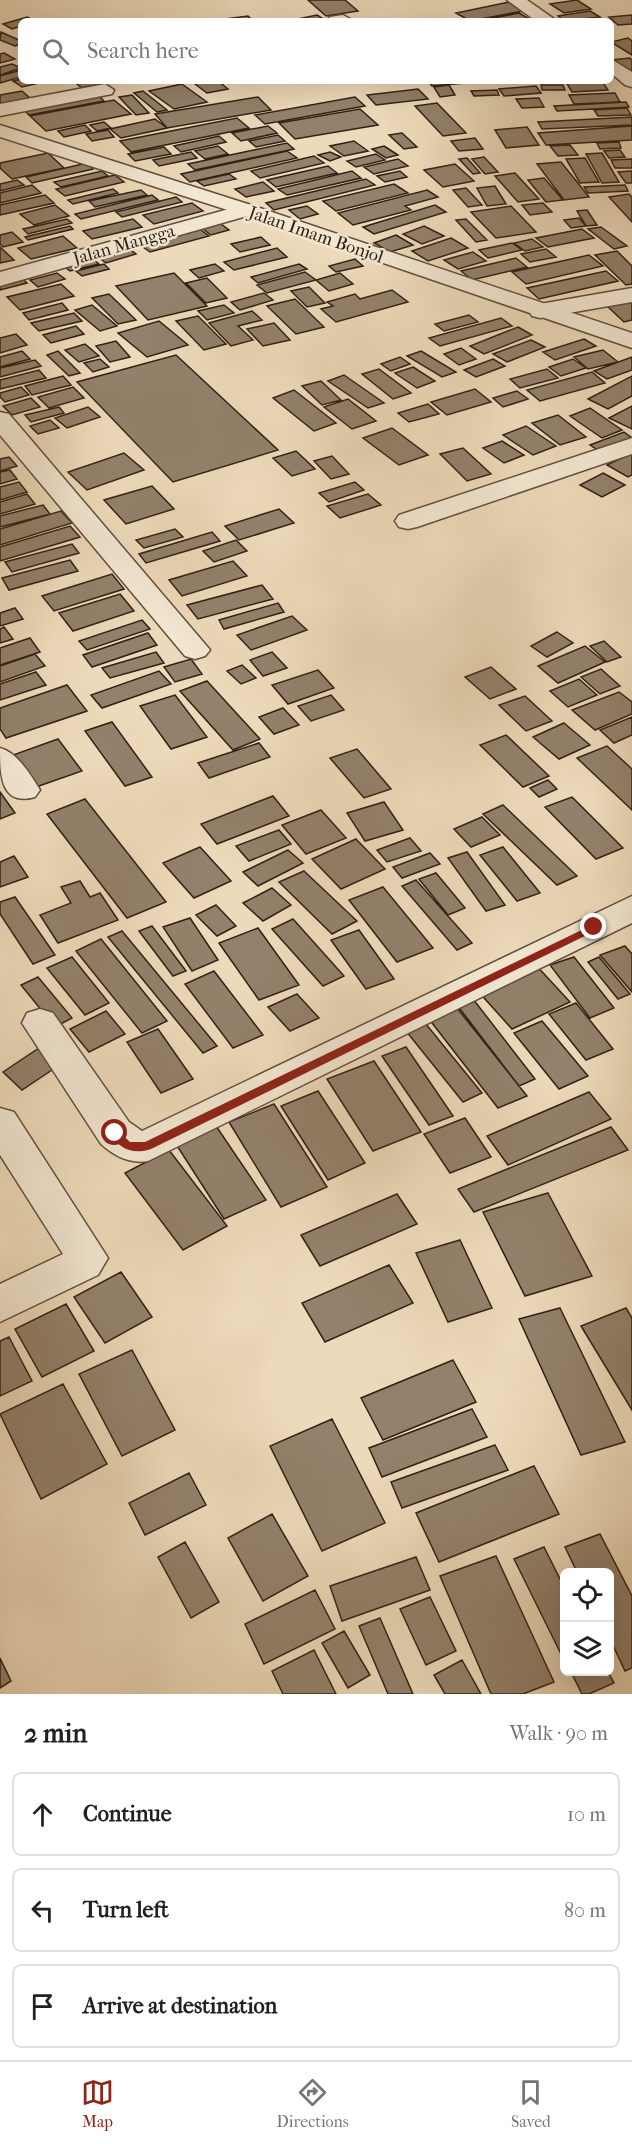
<!DOCTYPE html>
<meta charset="utf-8">
<style>
body{margin:0;font-family:"IM FELL French Canon",serif;background:#f2f2f2;color:#202124}
.controls{position:absolute;right:18px;bottom:18px;display:grid;overflow:hidden;border-radius:9px;box-shadow:0 6px 24px #0002}
.controls button{width:54px;height:54px;display:grid;place-items:center;padding:0;border:0;border-bottom:2px solid #e0e0e0;background:#fff;color:#202124;font:30px sans-serif}
.stop{position:absolute;width:18px;height:18px;margin:-14px;border:4px solid #8f2418;border-radius:50%;background:#fff}
.stop.end{background:#8f2418;border-color:#fff;box-shadow:0 2px 6px #0008}
.list{margin:0;padding:0;list-style:none}
h2{display:flex;justify-content:space-between;align-items:center;height:78px;margin:0;padding:0 24px;font-size:26px}
h2 small{font-size:20px;font-weight:400;color:#757577}
.list li{display:grid;grid-template-columns:39px 1fr auto;gap:18px;align-items:center;box-sizing:border-box;height:84px;margin:0 12px 12px;padding:0 12px;border:2px solid #e0e0e0;border-radius:9px}
.list b{display:block;font-size:22px;white-space:nowrap}
.list em{font-size:20px;font-style:normal;color:#757577}
.icon{flex:none;width:33px;height:33px;fill:none;stroke:currentColor;stroke-width:2;stroke-linecap:round;stroke-linejoin:round}
.map{position:relative;flex:none;width:632px;height:1694px;overflow:hidden}
.search{position:absolute;background:#fff;box-shadow:0 6px 24px #0002;left:18px;right:18px;top:18px;height:66px;display:flex;align-items:center;gap:15px;box-sizing:border-box;padding:0 21px;border-radius:9px;color:#757577;font-size:22px}
.sheet{height:366px;background:#fff}
nav{display:flex;justify-content:space-around;align-items:center;box-sizing:border-box;height:84px;border-top:2px solid #e0e0e0;background:#fff;font-size:16px;color:#757577}
nav a{display:grid;justify-items:center;gap:3px}
nav .on{color:#8f2418}
.map>svg:first-child{display:block}
.building{fill:#93816b;stroke:#312115;stroke-width:1.5}
.lines{fill:none;stroke-linecap:round;stroke-linejoin:round}
.minor-casing{stroke:#604f3e;stroke-width:3}
.tertiary-casing{stroke:#604f3e;stroke-width:3}
.minor{fill:#f3e7d2;fill-rule:evenodd}
.tertiary{fill:#f3e7d2;fill-rule:evenodd}
.route{fill:#8f2418}
.labels{text-anchor:middle;dominant-baseline:central;stroke-width:5;stroke-linejoin:round;paint-order:stroke}
.far-street-label{font-size:18px;fill:#312115;stroke:#f3e7d2}
</style>
<div class="map">
<svg width="632" height="1694" viewBox="0 0 632 1694">
<rect width="100%" height="100%" fill="#eddaba"/>
<filter id="stains"><feTurbulence type="fractalNoise" baseFrequency=".00333" numOctaves="4"/><feColorMatrix values="0 0 0 0 .2 0 0 0 0 .09 0 0 0 0 .02 0 0 0 .5 -.17"/></filter>
<radialGradient id="worn" r=".72"><stop offset=".6" stop-color="#630" stop-opacity="0"/><stop offset="1" stop-color="#630" stop-opacity=".3"/></radialGradient>
<path class="building" d="M308,0H345L358,11L326,16Z
M577,0L591,9L564,13L550,4Z
M509,2L523,11L470,21L456,13Z
M590,11L600,17L565,21L558,16Z
M519,13L531,20L479,21Z
M317,15L325,20H293Z
M632,15V24L618,25L609,17Z
M248,16L253,21L217,20Z
M27,17L35,21H21V26L12,29L3,24Z
M1,32L21,41V44L15,46L0,40Z
M628,38L632,41V55L611,42Z
M4,53L15,59L0,63V54Z
M630,58L632,60V75L611,60Z
M12,64L21,68L0,75V67Z
M21,70V77L0,83V76Z
M21,79V81H47L22,87L13,81Z
M73,81H99L102,84L82,88Z
M191,81H218L228,89L207,93Z
M428,81H464L465,83L432,86Z
M602,81L608,90L572,92L566,82Z
M182,84L207,102L174,109L149,91Z
M449,85L455,95L440,97L434,87Z
M541,85H563L565,90H542Z
M536,86L541,93L504,96L499,89Z
M418,89L428,99L376,105L367,95Z
M497,90L499,95L474,96L471,91Z
M22,91L30,98L0,104V95Z
M143,91L167,110L157,112L134,93Z
M96,93L104,101L29,115L21,107Z
M615,93L620,102L574,104L569,95Z
M132,95L149,113L136,115L119,97Z
M258,97L271,110L167,128L155,114Z
M355,97L365,106L265,124L255,115Z
M539,98L544,107L522,108L516,99Z
M114,100L131,114L46,131L30,116Z
M626,102L629,107L557,111L554,106Z
M437,103L466,133L443,136L415,106Z
M627,108L631,115L598,116L594,110Z
M360,109L378,125L295,139L279,123Z
M632,117V125L542,129L538,122Z
M237,118L249,128L131,152L120,141Z
M155,119L167,128L121,138L110,129Z
M104,122L111,128L97,131L90,125Z
M85,125L91,131L64,137L58,131Z
M268,126L277,133L241,141L232,133Z
M632,126V140L546,145L538,133Z
M527,127L539,145L506,148L495,130Z
M108,130L114,137L92,141L86,134Z
M402,133L417,147L404,149L389,135Z
M278,135L285,141L256,147L249,141Z
M219,136L226,142L181,152L174,146Z
M475,138L483,149L459,151L451,141Z
M354,141L368,151L344,156L330,146Z
M619,142L621,148L600,149L597,143Z
M287,143L294,149L195,170L188,164Z
M570,145L578,155L558,156L550,146Z
M218,146L228,154L205,159L195,151Z
M384,146L398,155L386,158L372,149Z
M164,147L171,154L135,161L128,154Z
M620,150L625,157L609,158L604,151Z
M287,151L297,158L190,182L181,174Z
M191,152L197,158L159,166L153,160Z
M330,152L341,157L330,161L318,155Z
M48,153L64,168L12,179L0,168V163Z
M602,153L619,182L602,183L586,154Z
M376,154L385,160L356,167L347,161Z
M314,156L324,163L260,178L251,171Z
M484,157L498,172L485,174L472,159Z
M467,158L480,173L473,174L459,159Z
M585,158L599,182L580,183L566,159Z
M398,159L408,166L374,174L364,167Z
M632,159V168H615L611,160Z
M561,162L589,197L564,200L537,164Z
M87,163L93,169L32,183L26,177Z
M455,164L474,181L443,187L424,170Z
M328,166L337,173L276,187L267,180Z
M102,171L108,176L61,187L54,182Z
M352,171L361,178L287,195L278,189Z
M400,171L407,177L385,182L377,176Z
M632,171V183H626L618,172Z
M515,173L539,199L518,202L495,176Z
M229,174L236,179L204,186L197,181Z
M115,175L124,182L65,196L56,189Z
M544,178L563,200L546,202L528,180Z
M366,179L375,185L274,210L266,203Z
M17,180L24,185L0,191V184Z
M263,182L274,191L246,197L235,189Z
M394,184L408,193L336,211L323,201Z
M32,185L41,193L0,203V193Z
M625,185L628,191L588,193L584,187Z
M495,186L506,204L487,206L477,188Z
M466,188L482,205L468,207L453,190Z
M113,189L118,193L73,204L68,200Z
M141,190L147,195L95,207L89,201Z
M427,190L438,197L405,206L411,210L353,225L338,213Z
M629,194L632,197V222L609,197Z
M45,195L54,203L0,215V205Z
M152,195L158,200L81,219L75,214Z
M176,197L182,202L122,217L116,212Z
M192,203L203,211L154,224L143,215Z
M543,203L552,212L530,215L522,205Z
M55,205L69,216L34,225L20,214Z
M435,205L446,212L374,234L363,227Z
M307,206L318,214L300,219L289,210Z
M511,206L536,232L496,238L471,212Z
M587,210L597,225L586,226L577,211Z
M579,218L586,226L571,228L564,220Z
M67,219L72,223L28,234L23,229Z
M133,219L142,227L92,239L83,231Z
M466,219L487,240L476,242L456,220Z
M217,221L229,230L211,235L199,226Z
M70,226L73,229L28,240L25,237Z
M424,226L444,236L422,244L403,234Z
M601,227L627,246L614,249L588,229Z
M198,228L209,236L150,252L139,244Z
M582,229L594,238L548,247L536,238Z
M12,232L23,242L3,247L0,244V235Z
M396,235L413,245L390,252L374,243Z
M63,236L77,248L31,259L18,248Z
M261,237L270,245L240,252L231,244Z
M451,238L468,248L428,261L412,251Z
M532,239L543,247L525,251L514,243Z
M512,243L522,250L488,258L479,250Z
M0,247L14,260L0,263Z
M127,247L136,254L106,263L97,256Z
M277,248L287,257L234,270L224,262Z
M546,249L556,257L530,262L521,254Z
M617,251L632,266V284L626,285L595,255Z
M473,252L486,261L458,269L444,260Z
M589,255L603,266L526,284L512,272Z
M516,258L527,267L472,280L461,271Z
M93,259L99,264L70,271L65,267Z
M355,259L363,266L336,272L329,266Z
M104,264L109,269L82,276L76,271Z
M215,264L224,271L199,278L190,270Z
M299,264L307,269L258,283L251,277Z
M606,271L618,281L539,299L527,288Z
M305,272L316,280L267,293L257,285Z
M57,273L65,279L38,287L30,280Z
M174,273L207,306L148,320L116,286Z
M340,273L353,284L329,291L316,280Z
M207,278L227,298L206,303L186,283Z
M24,280L27,283L0,290V286Z
M61,284L74,296L20,310L7,297Z
M309,287L325,303L307,307L291,291Z
M392,290L408,302L336,322L321,309L333,306L327,302L355,294L360,299Z
M264,293L273,300L240,310L231,302Z
M109,294L136,320L118,324L92,298Z
M295,299L324,327L296,334L267,306Z
M632,301V320L624,322L607,306Z
M62,303L68,310L29,320L23,313Z
M92,305L117,326L100,331L75,310Z
M224,305L234,313L207,320L198,311Z
M252,311L262,320L238,326L253,340L231,346L209,323Z
M74,313L82,321L39,331L31,323Z
M469,315L478,322L444,331L435,324Z
M198,316L226,344L204,350L176,321Z
M501,318L512,326L440,346L429,338Z
M159,321L188,345L147,357L118,333Z
M274,323L290,340L263,346L247,329Z
M76,326L84,334L51,343L43,335Z
M518,327L532,335L484,354L470,346Z
M16,334L27,345L0,353V338Z
M584,339L596,346L555,360L543,352Z
M531,340L545,347L507,362L493,354Z
M116,341L130,357L110,362L96,346Z
M85,344L99,356L79,362L65,350Z
M461,348L476,359L459,365L444,354Z
M603,350L618,362L588,369L574,357Z
M22,351L30,359L0,367V357Z
M58,351L80,373L69,376L47,355Z
M421,351L456,372L442,377L407,356Z
M176,355L278,450L173,482L77,382Z
M400,357L410,364L391,371L381,364Z
M632,357V370L607,379L594,371Z
M100,359L109,367L93,372L84,363Z
M493,359L505,366L476,377L464,370Z
M573,359L586,368L561,376L549,367Z
M35,360L41,366L0,377V368Z
M413,367L435,381L417,388L395,373Z
M379,369L411,393L393,399L362,374Z
M547,369L558,378L520,388L510,379Z
M39,370L46,378L0,389V380Z
M592,372L605,383L540,401L527,390Z
M344,375L384,403L368,408L328,381Z
M63,376L71,385L32,395L25,386Z
M632,376V396L608,409L588,399Z
M321,381L341,400L322,405L302,386Z
M21,387L29,395L5,402L0,397V393Z
M73,387L84,398L49,408L38,397Z
M475,389L491,402L447,415L431,402Z
M294,390L336,423L314,431L273,398Z
M517,391L528,399L503,407L493,398Z
M31,398L40,407L12,415L3,406Z
M348,399L376,421L352,429L324,407Z
M428,404L439,414L409,422L398,413Z
M632,406V429L609,418Z
M59,407L64,413L31,422L25,415Z
M88,407L100,417L67,428L55,418Z
M590,408L622,430L602,438L570,416Z
M558,415L586,437L560,445L532,423Z
M50,420L59,428L38,434L30,426Z
M526,426L556,446L533,455L503,435Z
M392,428L428,455L399,465L363,438Z
M624,432L632,438L599,451L590,445Z
M502,441L524,455L504,463L483,448Z
M463,448L491,474L467,481L440,454Z
M296,451L315,469L292,476L273,458Z
M124,453L144,470L87,490L68,472Z
M632,453V475L628,477L607,465Z
M332,456L349,474L331,479L314,461Z
M9,457L17,466L0,471V459Z
M10,470L17,479L0,484V472Z
M603,473L625,485L602,497L580,485Z
M19,482L27,492L0,500V487Z
M355,482L364,490L329,502L319,493Z
M152,486L174,509L126,524L104,500Z
M27,494L35,504L0,514V502Z
M368,494L381,505L340,518L327,506Z
M43,505L50,514L0,527V516Z
M279,509L294,523L239,540L225,526Z
M61,511L72,523L0,545V529Z
M70,526L80,537L0,561V547Z
M175,529L183,537L144,548L136,540Z
M212,532L220,541L146,563L139,554Z
M236,540L247,551L214,562L203,551Z
M72,544L79,553L12,572L5,562Z
M70,560L78,571L9,590L2,578Z
M233,561L247,576L182,596L169,580Z
M112,574L124,589L54,611L42,596Z
M262,585L273,599L198,619L187,605Z
M120,594L134,611L73,631L59,613Z
M278,603L284,612L224,629L219,620Z
M15,608L23,619L0,626V613Z
M292,616L307,630L251,650L237,635Z
M142,620L150,629L87,650L79,641Z
M4,627L13,639L0,643V629Z
M557,632L573,643L547,657L531,646Z
M148,633L157,645L92,667L83,655Z
M30,638L40,652L0,665V648Z
M604,641L621,657L607,662L590,646Z
M585,646L605,662L558,683L538,666Z
M156,652L164,663L110,678L102,668Z
M272,652L287,668L263,676L250,660Z
M35,654L45,666L0,682V666Z
M191,659L202,674L175,682L164,667Z
M242,665L256,678L241,684L227,671Z
M491,667L516,689L490,699L465,677Z
M601,669L620,686L600,694L581,677Z
M318,670L334,688L288,704L272,685Z
M159,671L171,684L102,708L91,695Z
M36,672L46,685L0,700V684Z
M579,679L597,695L568,707L550,691Z
M207,681L260,739L233,750L180,691Z
M67,685L87,711L6,738L0,729V708Z
M619,692L632,702V714L595,730L572,710Z
M175,695L207,737L171,749L140,706Z
M331,695L344,710L311,721L298,706Z
M525,696L552,721L526,731L499,705Z
M283,708L299,725L274,734L259,717Z
M632,717V735L614,743L600,730Z
M112,722L152,777L125,786L85,731Z
M564,723L590,745L559,759L533,737Z
M506,735L549,776L523,787L480,745Z
M58,739L82,771L36,787L13,755Z
M259,743L270,757L209,778L198,763Z
M607,746L632,769V810L577,758Z
M357,749L391,789L364,798L330,758Z
M548,780L557,789L539,797L530,788Z
M0,792L15,813L0,819Z
M273,796L289,816L217,844L201,824Z
M572,797L623,848L596,859L545,807Z
M85,799L166,902L127,918L47,814Z
M384,802L403,830L365,841L347,813Z
M503,805L577,876L557,885L483,814Z
M321,810L346,838L306,854L282,825Z
M482,817L500,835L471,847L454,829Z
M279,830L291,844L249,861L236,846Z
M410,838L421,851L387,862L377,850Z
M356,839L385,869L341,889L312,859Z
M200,847L231,881L194,898L163,863Z
M503,847L540,893L517,901L480,855Z
M288,850L303,863L258,886L243,872Z
M467,852L505,905L486,911L448,858Z
M430,853L440,864L402,878L393,867Z
M14,856L28,877L0,887V862Z
M304,871L357,921L332,934L279,882Z
M436,873L465,908L448,915L419,879Z
M416,880L472,943L457,950L402,886Z
M80,881L90,897L100,893L118,920L58,943L40,915L71,903L61,887Z
M383,887L433,948L397,962L349,900Z
M272,888L291,905L263,921L243,903Z
M15,897L55,955L33,964L0,914V902Z
M216,905L236,926L217,936L196,915Z
M190,918L218,960L192,971L163,927Z
M293,919L344,976L323,986L272,929Z
M152,926L186,971L173,976L139,931Z
M258,928L299,985L259,1000L219,943Z
M359,930L394,979L366,989L331,940Z
M122,931L217,1046L203,1053L108,937Z
M101,939L167,1021L142,1033L76,951Z
M625,946L632,954V992L600,955Z
M72,957L109,1003L85,1015L47,968Z
M574,957L614,1008L590,1018L550,965Z
M599,957L630,994L618,999L588,962Z
M534,963L570,1002L512,1029L476,989Z
M214,971L263,1035L233,1048L185,984Z
M38,977L72,1018L55,1027L21,985Z
M297,994L319,1018L290,1031L268,1007Z
M473,999L535,1079L519,1086L457,1005Z
M576,1003L613,1049L586,1060L549,1014Z
M457,1008L527,1096L498,1108L429,1019Z
M106,1011L125,1034L89,1052L70,1029Z
M421,1018L482,1093L463,1102L402,1026Z
M542,1021L588,1076L559,1089L514,1033Z
M158,1029L193,1079L161,1093L127,1042Z
M45,1044L64,1062L22,1090L3,1072Z
M406,1047L453,1116L429,1125L382,1056Z
M374,1061L421,1132L373,1151L327,1079Z
M318,1091L365,1163L328,1180L281,1106Z
M589,1092L611,1119L508,1165L487,1136Z
M274,1104L327,1187L281,1207L229,1122Z
M465,1118L491,1157L450,1173L424,1134Z
M214,1123L266,1200L224,1219L174,1141Z
M611,1127L628,1150L474,1212L458,1189Z
M169,1150L227,1226L183,1250L125,1173Z
M548,1193L592,1276L525,1296L483,1212Z
M397,1194L417,1224L320,1266L301,1235Z
M460,1240L492,1308L448,1322L416,1253Z
M389,1265L413,1303L325,1342L302,1303Z
M121,1272L152,1317L105,1343L74,1297Z
M66,1304L94,1351L42,1377L15,1329Z
M560,1308L625,1442L581,1455L519,1319Z
M626,1308L632,1318V1410L581,1326Z
M9,1337L32,1381L0,1396V1341Z
M132,1350L175,1430L122,1456L79,1374Z
M453,1360L476,1402L383,1440L361,1398Z
M63,1384L107,1464L41,1499L0,1414Z
M472,1409L487,1437L382,1477L369,1448Z
M332,1419L385,1523L322,1551L270,1446Z
M495,1445L508,1470L402,1508L391,1482Z
M534,1466L559,1514L439,1562L416,1513Z
M189,1473L206,1505L145,1535L129,1503Z
M272,1514L308,1576L263,1601L228,1538Z
M600,1534L632,1596V1668L625,1671L610,1639V1572H577L565,1547Z
M185,1542L219,1602L191,1618L158,1557Z
M544,1547L564,1587V1660L514,1559Z
M496,1556L554,1682L523,1694H491L440,1576Z
M416,1557L430,1590L342,1621L330,1586Z
M315,1590L335,1629L264,1664L245,1624Z
M430,1597L456,1651L426,1665L400,1609Z
M380,1618L413,1694H388L359,1626Z
M344,1631L370,1675L348,1688L322,1643Z
M314,1650L336,1694H283L272,1671Z
M0,1658L11,1681L0,1688Z
M462,1660L481,1694H445L434,1675Z
M571,1672H608L614,1683L589,1694H582Z"/>
<g class="lines">
<g class="minor-casing">
<path id="minor" d="M507,0H527L557,21H536Z
M343,15L352,20L327,21L330,17Z
M611,59L632,72V87L625,85L611,73Z
M105,84L114,90L112,94L0,116V104Z
M247,204L254,206L257,210L254,214L0,286V272Z
M632,288V302L540,318L532,316L529,311L532,306L540,304Z
M0,412L9,414L205,644L210,650L205,656L195,659L185,656L0,435Z
M632,438V454L417,527L408,529L399,527L395,521L399,515Z
M0,748C18,753 30,774 40,790L35,797C0,807 0,773 0,748Z
M632,896V923L148,1161C130,1164 114,1156 101,1144L22,1023L27,1013L40,1009L53,1013L129,1122L142,1131Z
M0,1108L14,1112L108,1258L98,1275L0,1322V1284L63,1254L0,1155Z"/>
</g>
<g class="tertiary-casing">
<path id="tertiary" d="M0,125L254,206L632,333V348L240,214L0,137Z"/>
</g>
<use href="#minor" class="minor"/>
<use href="#tertiary" class="tertiary"/>
</g>
<path class="route" d="M594,924L599,927L597,930L151,1149C133,1155 119,1149 109,1133L115,1128L130,1142H145Z"/>
<g class="labels">
<g class="far-street-label">
<text transform="translate(316 235) rotate(19)">Jalan Imam Bonjol</text>
<text transform="translate(124 245) rotate(-16)">Jalan Mangga</text>
</g>
</g>
<rect width="100%" height="100%" filter="url(#stains)"/>
<rect width="100%" height="100%" fill="url(#worn)"/>
</svg>
<div class="controls">
<button><svg class="icon" aria-label="locate" viewBox="0 0 24 24"><circle cx="12" cy="12" r="6"/><path d="M12 2v4M12 18v4M2 12h4M18 12h4"/></svg></button>
<button><svg class="icon" aria-label="layers" viewBox="0 0 24 24"><path d="M12 4l9 5-9 5-9-5zM3 14l9 5 9-5"/></svg></button>
</div>
<div class="stop" style="left:115px;top:1133px"></div>
<div class="stop end" style="left:594px;top:927px"></div>
<div class="search"><svg class="icon" aria-label="search" viewBox="0 0 24 24"><circle cx="10" cy="10" r="6"/><path d="M15 15l6 6"/></svg>Search here</div>
</div>
<section class="sheet">
<h2>2 min<small>Walk · 90 m</small></h2>
<ul class="list">
<li><svg class="icon" aria-label="ahead" viewBox="0 0 24 24"><path d="M12 20V5M6 11l6-6 6 6"/></svg><div><b>Continue</b></div><em>10 m</em></li>
<li><svg class="icon" aria-label="left" viewBox="0 0 24 24"><path d="M17 20v-9H6M10 6l-5 5 5 5"/></svg><div><b>Turn left</b></div><em>80 m</em></li>
<li><svg class="icon" aria-label="arrive" viewBox="0 0 24 24"><path d="M6 21V4h12l-3 4 3 4H6"/></svg><div><b>Arrive at destination</b></div></li>
</ul>
</section>
<nav>
<a class="on"><svg class="icon" aria-label="map" viewBox="0 0 24 24"><path d="M3 6l6-2 6 2 6-2v14l-6 2-6-2-6 2zM9 4v14M15 6v14"/></svg>Map</a>
<a><svg class="icon" aria-label="directions" viewBox="0 0 24 24"><path d="M12 3l9 9-9 9-9-9zM9 14v-3h6M13 9l2 2-2 2"/></svg>Directions</a>
<a><svg class="icon" aria-label="saved" viewBox="0 0 24 24"><path d="M7 4h10v16l-5-4-5 4z"/></svg>Saved</a>
</nav>
